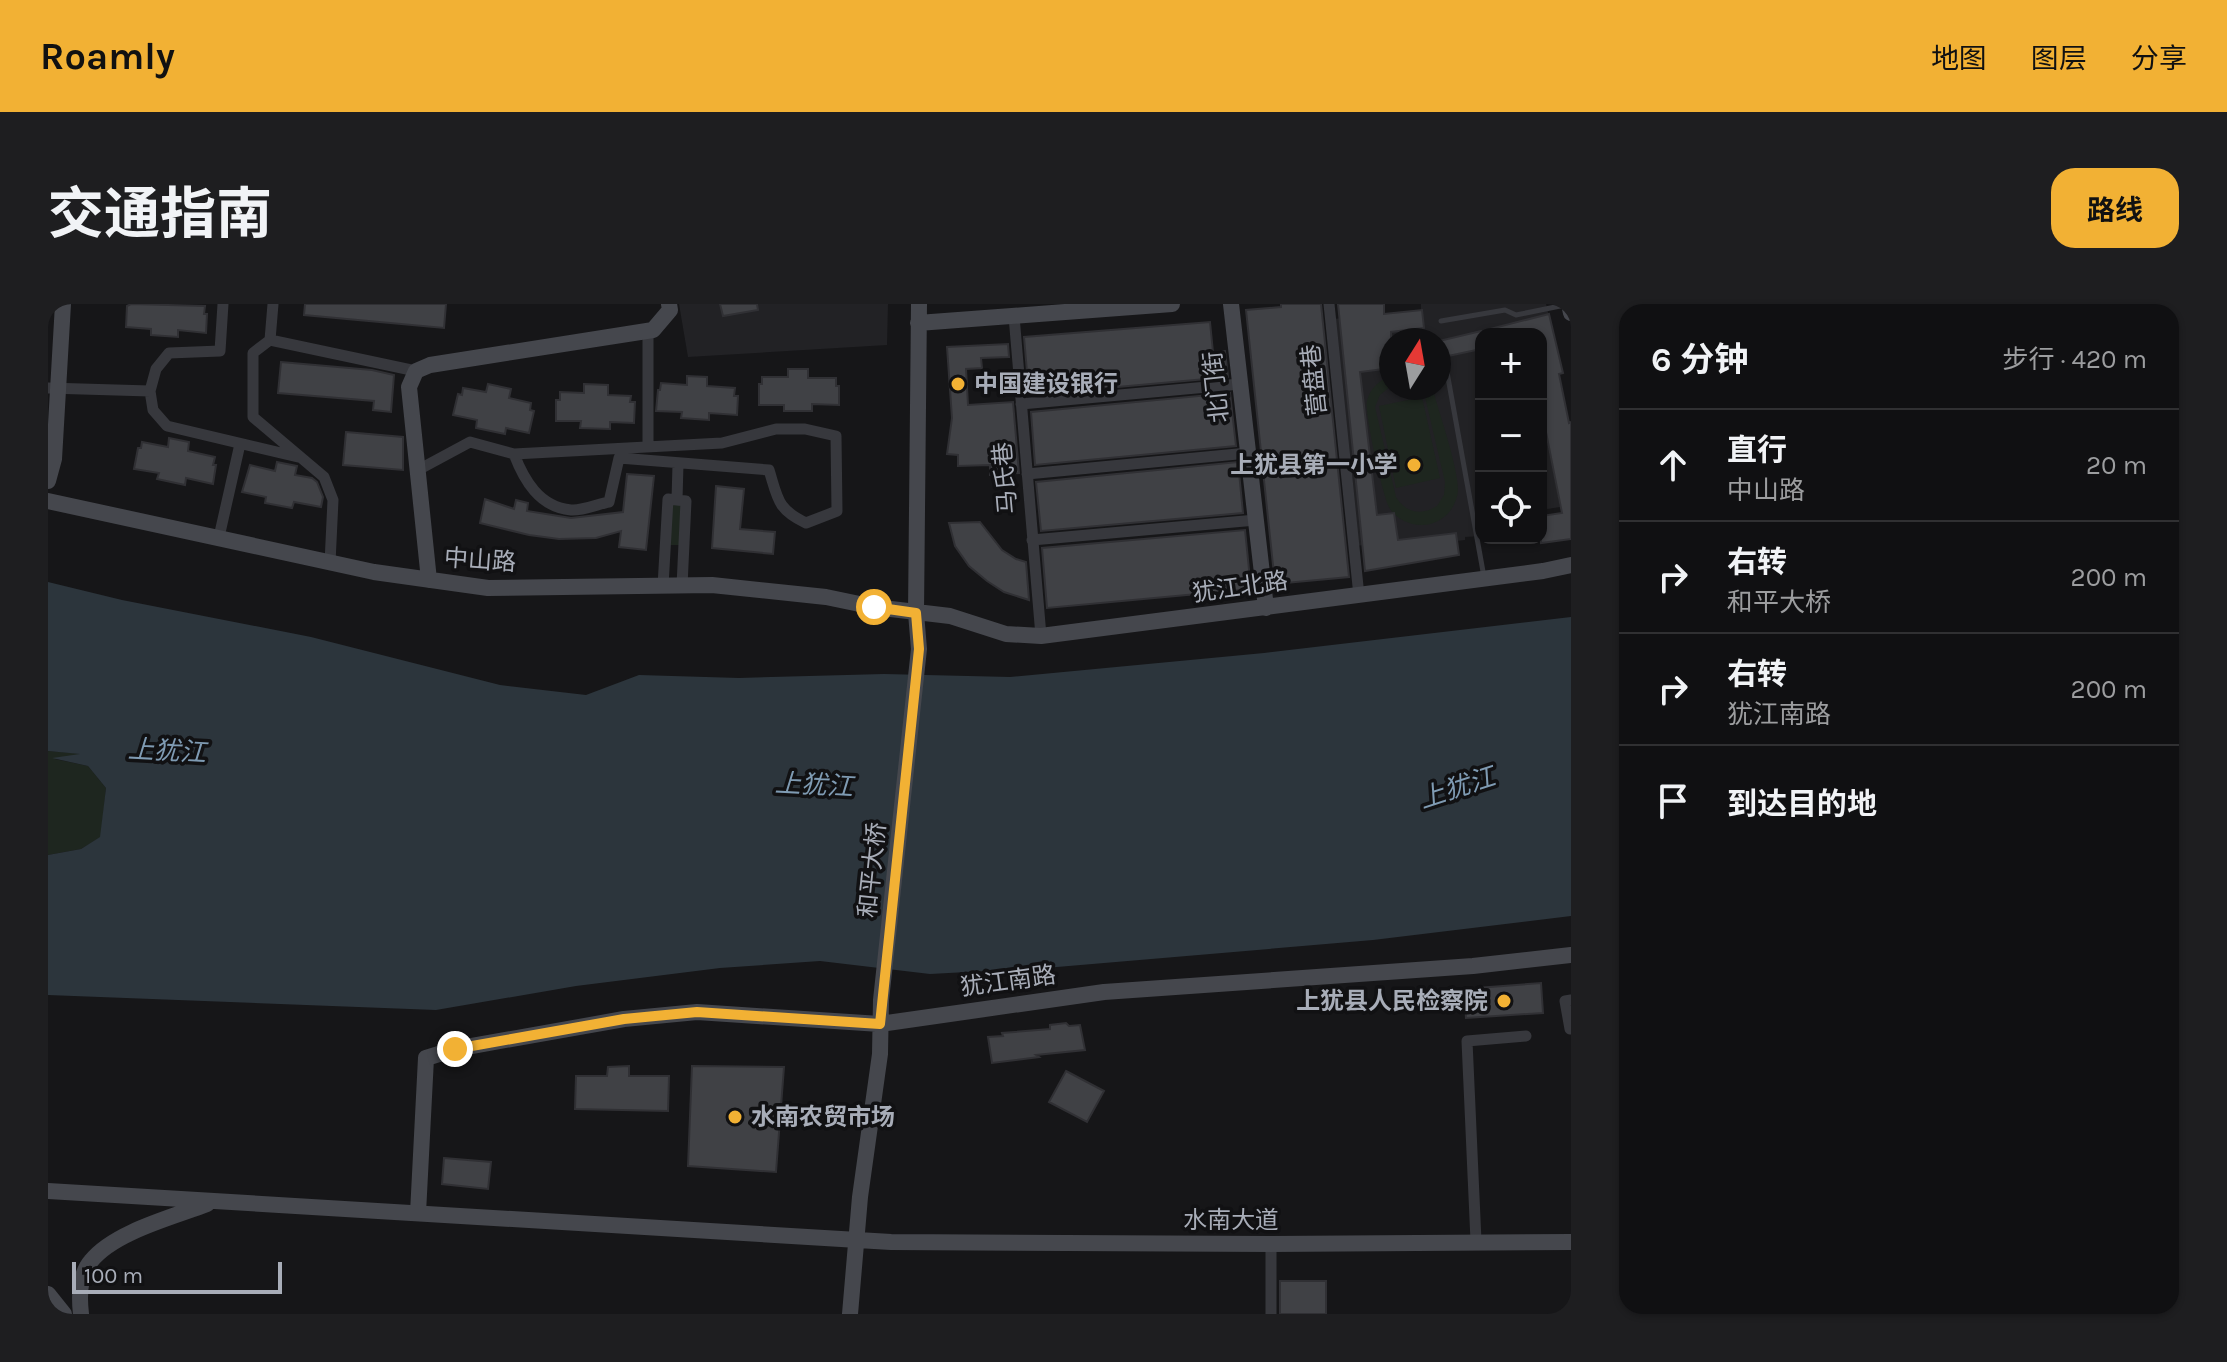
<!DOCTYPE html>
<html lang="zh">
<meta charset="utf-8">
<style>
body{margin:0;font-family:Karla,"Noto Sans SC",sans-serif;background:#1e1e20;color:#f1f3f6}
.controls{position:absolute;right:24px;top:24px;display:grid;overflow:hidden;border-radius:16px;box-shadow:0 2px 6px #0004}
.controls button{width:72px;height:72px;display:grid;place-items:center;padding:0;border:0;border-bottom:2px solid #303032;background:#101012;color:#f1f3f6;font:40px sans-serif}
.compass{position:absolute;left:1331px;top:24px;width:72px;height:72px;border-radius:50%;background:#101012;box-shadow:0 2px 6px #0004;rotate:11deg}
.scale{position:absolute;left:24px;bottom:20px;width:210px;box-sizing:border-box;padding-left:8px;border:4px solid #a8adb8;border-top:0;font-size:22px;line-height:28px;white-space:nowrap;color:#a8adb8;-webkit-text-stroke:6px #111113;paint-order:stroke}
.stop{position:absolute;width:24px;height:24px;margin:-18px;border:6px solid #f2b134;border-radius:50%;background:#fff}
.stop.end{background:#f2b134;border-color:#fff;box-shadow:0 2px 8px #0008}
.list{margin:0;padding:0;list-style:none}
h2{display:flex;justify-content:space-between;align-items:center;height:104px;margin:0;padding:0 32px;font-size:34px}
h2 small{font-size:26px;font-weight:400;color:#9c9d9f}
.list li{display:grid;grid-template-columns:52px 1fr auto;gap:24px;align-items:center;box-sizing:border-box;height:112px;padding:0 32px;border-top:2px solid #303032}
.list b{display:block;font-size:30px;white-space:nowrap}
.list p{margin:0;font-size:26px;white-space:nowrap;color:#9c9d9f}
.list em{font-size:26px;font-style:normal;color:#9c9d9f}
.icon{flex:none;width:44px;height:44px;fill:none;stroke:currentColor;stroke-width:2;stroke-linecap:round;stroke-linejoin:round}
.map{position:relative;flex:none;width:1523px;height:1010px;overflow:hidden;border-radius:24px}
header{display:flex;align-items:center;gap:48px;box-sizing:border-box;height:112px;padding:0 40px;background:#f2b134;color:#111}
header strong{font-size:38px}
nav{display:flex;gap:44px;margin-inline-start:auto;font-size:28px}
.intro{display:flex;align-items:center;justify-content:space-between;box-sizing:border-box;height:192px;padding:0 48px}
h1{margin:0;font-size:56px}
.button{padding:20px 36px;border-radius:24px;background:#f2b134;color:#111;font-size:28px;font-weight:700}
main{display:flex;gap:48px;padding:0 48px}
aside{flex:1;background:#101012;border-radius:24px;box-shadow:0 2px 6px #0004}
.map>svg:first-child{display:block}
.built{fill:#222225;fill-rule:evenodd}
.green{fill:#1e261f}
.water{fill:#2c353c}
.building{fill:#404145;stroke:#303034;stroke-width:2}
.lines{fill:none;stroke-linecap:round;stroke-linejoin:round}
.lane{stroke:#37383d;stroke-width:5}
.street{stroke:#37383d;stroke-width:11}
.secondary{stroke:#45474d;stroke-width:16}
.route{stroke:#f2b134;stroke-width:10}
.poi-dot{fill:#f2b134;stroke:#111113;stroke-width:3}
.labels{text-anchor:middle;dominant-baseline:central;stroke-width:7;stroke-linejoin:round;paint-order:stroke}
.street-label{font-size:24px;fill:#a8adb8;stroke:#111113}
.poi-label{font-size:24px;font-weight:bold;fill:#a8adb8;stroke:#111113;text-anchor:start}
.water-label{font-size:26px;font-style:italic;fill:#7f9bb3;stroke:#111113}
</style>
<header>
<strong>Roamly</strong>
<nav><a>地图</a><a>图层</a><a>分享</a></nav>
</header>
<div class="intro"><h1>交通指南</h1><a class="button">路线</a></div>
<main>
<div class="map">
<svg width="1523" height="1010" viewBox="0 0 1523 1010">
<rect width="100%" height="100%" fill="#161618"/>
<path class="built" d="M631,0H840L839,41L640,53Z
M1373,0H1498L1515,69L1493,73V30H1433V232L1417,233V236L1409,237L1408,230L1308,242L1285,15L1373,6ZM1343,36H1391V84H1343Z
M1493,103L1512,203L1493,206Z"/>
<path class="green" d="M1343,71V82L1332,91L1327,103L1348,193C1358,209 1373,212 1389,202L1396,191L1397,178L1377,93L1369,84H1383L1386,90C1393,114 1410,164 1410,186C1409,205 1393,221 1374,221C1361,221 1349,215 1342,205C1335,194 1316,108 1319,97C1322,84 1331,77 1343,71Z
M1374,93L1392,174L1348,184L1331,102Z
M624,201H633L631,241H622Z
M0,447L37,450L7,455L40,462L58,484L53,533L33,545L0,551Z"/>
<path class="water" d="M0,278L74,296L263,333L452,381L538,391L591,371L691,374L836,370L962,373L1216,349L1523,313V612L1325,636L1009,663L882,670L772,657L672,664L528,682L388,706L0,691V551L33,545L52,533L58,484L40,462L4,454L32,450L0,447Z"/>
<path class="building" d="M83,0L157,2L156,10H159L158,29L130,26V33L103,31V25L78,23L79,2Z
M257,0H398L396,24L256,11Z
M672,0H709L710,6L675,12Z
M1233,0H1273L1301,273L1227,280L1198,6L1233,3Z
M1290,0H1336V10L1374,6L1376,24L1343,28V64L1312,68L1329,211L1346,209L1350,236L1408,229L1411,251L1317,267Z
M1501,10L1515,69L1511,70L1521,119L1523,118V235L1493,239V212L1514,209L1493,103V30H1438V26Z
M1162,18L1165,48L1177,47L1180,73L981,91L976,33Z
M1433,27V45L1391,54V37Z
M960,40L961,53L933,54L934,64L918,65L920,101L965,98L971,169L942,171V161L910,162V151L899,150L904,114L899,43Z
M233,58L324,66L346,71L343,108L325,106L326,97L230,89Z
M740,65H760V74H788V82H791V101L764,100V107H736V101H711V80H714V73H740Z
M639,72L659,73V82L687,84L686,92H690L689,111L661,109V116L633,114L634,108L608,107L610,86H612L613,79L639,81Z
M440,80L463,85L461,94L483,99L482,106L486,107L481,129L458,124L457,130L428,124L429,116L405,111L410,90L414,91L415,84L438,88Z
M536,80L560,81V91L583,92L582,98H587L586,119L562,118V125L532,124L533,117H508V96H512V88L536,89Z
M1182,89L1188,142L987,161L983,108Z
M298,128L355,133V166L295,161Z
M121,134L141,138L140,147L167,153L165,161H168L165,180L138,174L137,181L109,175L111,169L86,165L90,144H93L94,138L120,143Z
M229,158L249,162L247,171L264,174L269,178L275,193L273,203L246,198L244,204L217,199L218,193L194,188L202,161L227,167Z
M1190,158L1195,209L993,227L988,178Z
M579,170L606,172L598,246L571,243L573,227L548,234L511,235L481,231L432,219L437,195L466,205L468,196L480,199L479,207L523,214L575,208Z
M668,182L696,185L692,225L727,228L725,250L664,244Z
M932,218L954,246L968,255L978,258L981,296L956,288L939,277L921,262L907,242L901,219Z
M1197,226L1203,285L999,304L994,244Z
M1493,679L1495,709L1418,714L1416,685Z
M1018,719L1021,722L1032,721L1037,746L988,751L991,753L944,759L940,733L955,732L954,729L1002,725V721Z
M581,762V772H621L620,807L527,805L528,772H559L560,763Z
M644,762L736,763L728,868L640,862Z
M1018,767L1056,787L1039,818L1001,798Z
M396,854L443,858L440,885L394,880Z
M1232,977H1278V1010H1232Z"/>
<g class="lines">
<path class="lane" d="M1393,17L1457,6L1468,11L1517,1
M1397,57L1436,273"/>
<path class="street" d="M225,0L222,36L205,49V113L276,173L285,196L282,259
M1281,0L1311,292
M966,12L993,332
M600,27V142
M222,36L368,67
M0,84L102,87L108,65L121,49L172,47L175,0
M102,87L105,106L119,122L250,153
M973,100L1192,80
M370,166L422,138L466,150C476,176 491,203 523,206C534,207 550,200 561,198L571,154L721,166C730,195 729,205 758,219L789,207L788,132L757,125H728L674,139L466,150
M979,170L1200,149
M629,196L630,160
M171,233L192,140
M984,236L1208,216
M615,282L620,195L638,197L634,282
M1522,725L1517,697L1523,696
M1428,937L1419,737L1478,732
M1223,940V1010"/>
<path class="secondary" d="M1183,0L1218,304
M1521,0L1523,9
M870,19L1124,0
M0,177L6,155L15,0
M0,197L326,268L440,284L664,281L778,293L826,303L902,312L958,330L993,332L1495,267L1523,261
M381,276L361,83L368,67L382,61L605,26L622,6L621,0
M0,887L843,938L1223,940L1523,938
M370,909L378,754L407,745L576,715L649,708L832,720L1056,688L1425,662L1523,651
M0,990L16,1010
M33,1010C31,993 31,971 43,957C66,928 125,913 159,900
M802,1010L812,893L832,750L833,696L871,345L868,309L871,0"/>
</g>
<g class="lines">
<path class="route" d="M407,745L576,715L649,708L832,720L871,345L868,309L826,303"/>
</g>
<g class="poi-dot">
<circle cx="910" cy="80" r="8"/>
<circle cx="1366" cy="161" r="8"/>
<circle cx="1456" cy="697" r="8"/>
<circle cx="687" cy="813" r="8"/>
</g>
<g class="labels">
<g class="street-label">
<text transform="translate(1266 76) rotate(-96)">营盘巷</text>
<text transform="translate(1168 83) rotate(-96)">北门街</text>
<text transform="translate(957 174) rotate(-95)">马氏巷</text>
<text transform="translate(432 256) rotate(4)">中山路</text>
<text transform="translate(1192 283) rotate(-8)">犹江北路</text>
<text transform="translate(824 566) rotate(-84)">和平大桥</text>
<text transform="translate(960 677) rotate(-8)">犹江南路</text>
<text x="1183" y="916">水南大道</text>
</g>
<g class="poi-label">
<text x="926" y="80">中国建设银行</text>
<text x="1350" y="161" text-anchor="end">上犹县第一小学</text>
<text x="1440" y="697" text-anchor="end">上犹县人民检察院</text>
<text x="703" y="813">水南农贸市场</text>
</g>
<g class="water-label">
<text transform="translate(119 447) rotate(3)">上犹江</text>
<text transform="translate(766 481) rotate(3)">上犹江</text>
<text transform="translate(1409 484) rotate(-18)">上犹江</text>
</g>
</g>
</svg>
<div class="controls">
<button>+</button>
<button>−</button>
<button><svg class="icon" aria-label="locate" viewBox="0 0 24 24"><circle cx="12" cy="12" r="6"/><path d="M12 2v4M12 18v4M2 12h4M18 12h4"/></svg></button>
</div>
<svg class="compass" viewBox="-18 -18 36 36"><path d="M0-13l5 13h-10z" fill="#e53935"/><path d="M0 13l5-13h-10z" fill="#9c9d9f"/></svg>
<div class="scale">100 m</div>
<div class="stop" style="left:826px;top:303px"></div>
<div class="stop end" style="left:407px;top:745px"></div>
</div>
<aside>
<h2>6 分钟<small>步行 · 420 m</small></h2>
<ul class="list">
<li><svg class="icon" aria-label="ahead" viewBox="0 0 24 24"><path d="M12 20V5M6 11l6-6 6 6"/></svg><div><b>直行</b><p>中山路</p></div><em>20 m</em></li>
<li><svg class="icon" aria-label="right" viewBox="0 0 24 24"><path d="M7 20v-9h11M14 6l5 5-5 5"/></svg><div><b>右转</b><p>和平大桥</p></div><em>200 m</em></li>
<li><svg class="icon" aria-label="right" viewBox="0 0 24 24"><path d="M7 20v-9h11M14 6l5 5-5 5"/></svg><div><b>右转</b><p>犹江南路</p></div><em>200 m</em></li>
<li><svg class="icon" aria-label="arrive" viewBox="0 0 24 24"><path d="M6 21V4h12l-3 4 3 4H6"/></svg><div><b>到达目的地</b></div></li>
</ul>
</aside>
</main>
